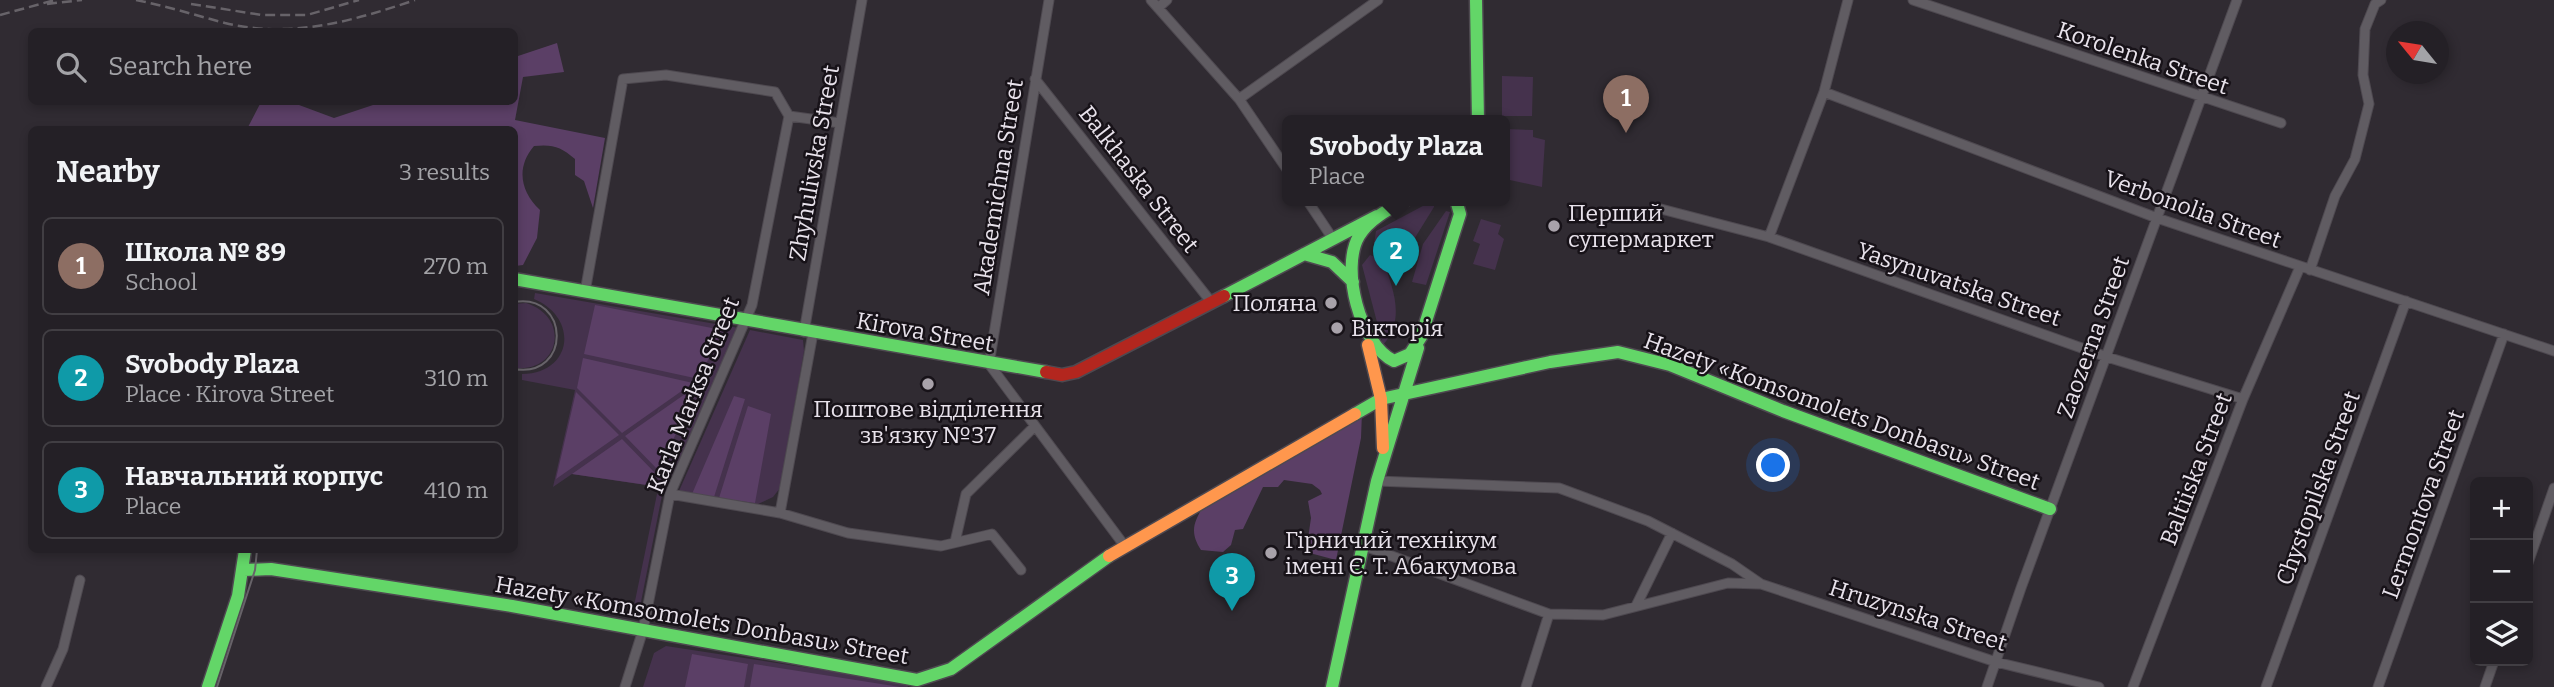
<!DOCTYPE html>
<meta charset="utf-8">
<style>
body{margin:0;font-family:Bitter,serif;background:#302d32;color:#f1f3f6}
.controls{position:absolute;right:21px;bottom:21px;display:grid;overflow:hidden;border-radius:10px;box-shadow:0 4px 10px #0003}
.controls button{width:63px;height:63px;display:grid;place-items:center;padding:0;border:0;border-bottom:2px solid #413e43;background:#242026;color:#f1f3f6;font:35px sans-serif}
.compass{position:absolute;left:2386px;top:21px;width:63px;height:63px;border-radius:50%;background:#242026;box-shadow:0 4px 10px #0003;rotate:300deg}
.you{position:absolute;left:1774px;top:466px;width:24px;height:24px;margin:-18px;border:5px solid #fff;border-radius:50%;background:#1a73e8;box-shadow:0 0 0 10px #1a73e833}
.badge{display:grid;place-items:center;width:46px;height:46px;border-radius:50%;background:#ea580c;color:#fff;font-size:23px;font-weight:700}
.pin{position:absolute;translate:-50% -58px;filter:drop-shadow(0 2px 4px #0008)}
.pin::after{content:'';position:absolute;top:37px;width:24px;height:21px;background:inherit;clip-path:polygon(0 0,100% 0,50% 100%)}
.popup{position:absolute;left:1282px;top:115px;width:228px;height:91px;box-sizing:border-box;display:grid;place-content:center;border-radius:10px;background:#242026;filter:drop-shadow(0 2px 5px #0005);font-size:23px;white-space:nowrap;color:#a3a3a7}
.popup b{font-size:26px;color:#f1f3f6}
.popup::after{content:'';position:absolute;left:50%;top:100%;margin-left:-14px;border:14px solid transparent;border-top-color:#242026}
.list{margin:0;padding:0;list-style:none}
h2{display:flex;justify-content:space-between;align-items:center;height:91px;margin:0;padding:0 28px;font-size:30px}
h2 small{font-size:23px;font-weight:400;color:#a3a3a7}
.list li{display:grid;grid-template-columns:46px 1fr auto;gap:21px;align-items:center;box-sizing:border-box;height:98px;margin:0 14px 14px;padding:0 14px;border:2px solid #413e43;border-radius:10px}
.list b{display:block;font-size:26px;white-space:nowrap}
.list p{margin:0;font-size:23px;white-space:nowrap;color:#a3a3a7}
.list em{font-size:23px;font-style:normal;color:#a3a3a7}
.icon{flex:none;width:38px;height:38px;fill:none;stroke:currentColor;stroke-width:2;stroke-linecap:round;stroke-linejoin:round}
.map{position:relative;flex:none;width:2554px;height:687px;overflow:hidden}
.search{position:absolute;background:#242026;box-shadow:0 4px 10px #0003;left:28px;top:28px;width:490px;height:77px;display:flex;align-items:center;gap:18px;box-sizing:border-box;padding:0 24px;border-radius:10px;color:#a3a3a7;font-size:26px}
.panel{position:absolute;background:#242026;box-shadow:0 4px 10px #0003;left:28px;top:126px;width:490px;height:427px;border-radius:10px}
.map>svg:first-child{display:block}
.green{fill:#45324d}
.forest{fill:#5b3f66}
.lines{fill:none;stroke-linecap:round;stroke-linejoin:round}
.street-casing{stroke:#4e4950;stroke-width:11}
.fast-casing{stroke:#4e4950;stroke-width:15}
.slow-casing{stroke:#4e4950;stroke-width:15}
.jam-casing{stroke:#4e4950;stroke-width:15}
.street{stroke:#605c62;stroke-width:9}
.fast{stroke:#63d668;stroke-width:12}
.slow{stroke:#ff974d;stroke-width:12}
.jam{stroke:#b3261e;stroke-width:12}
.tram{stroke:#676369;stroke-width:2}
.rail{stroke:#676369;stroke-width:2.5;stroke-dasharray:10 5;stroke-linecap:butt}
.poi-dot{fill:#a8a2aa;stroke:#171218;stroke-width:2.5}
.labels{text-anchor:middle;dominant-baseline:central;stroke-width:5;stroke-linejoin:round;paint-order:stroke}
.street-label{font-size:23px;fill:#e8e2eb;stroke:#171218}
.poi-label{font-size:23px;fill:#e8e2eb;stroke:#171218;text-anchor:start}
</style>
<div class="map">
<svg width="2554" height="687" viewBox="0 0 2554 687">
<rect width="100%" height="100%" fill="#302b32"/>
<path class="green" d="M1502,76L1533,77L1532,116H1502Z
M1505,129L1533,130V137L1545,140L1542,187L1505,179Z
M1434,200V207L1413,241L1387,250L1374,244L1376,231Z
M1446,211L1450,212L1426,285L1412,282L1423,244Z
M1481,219L1501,225L1498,234L1504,239L1495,270L1473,264L1480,244L1473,241Z
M1370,255L1383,260C1393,289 1406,319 1383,345L1362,265Z
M535,293L739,328L666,488L572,474L553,487L575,390L522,380V374C573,373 579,318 534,299Z
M526,303C571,317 560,373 515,368L514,304Z
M750,330L803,340L804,351L780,488L773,497L758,504L679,491Z
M657,494L662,495L640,607L634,606Z
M666,646L906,683L908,687H643L654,653Z"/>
<path class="forest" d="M557,43L564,72L523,77L515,120L605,138L593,208L584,181L575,175V159C561,147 553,144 534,146C516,167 520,191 540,210L537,238L523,265L515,266L514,130L247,129L261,102H291L334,118L382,102H514L515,57Z
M595,305L722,330L699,379L584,354Z
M583,358L693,383L622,433L577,388Z
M698,385L659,471L625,436Z
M576,392L619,435L556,479Z
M734,396L745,399L714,497L692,494Z
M748,406L771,414L755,503L719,498Z
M1362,412L1361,438L1336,560L1306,552L1311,518L1308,501L1322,494L1320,490L1312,484L1284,480L1278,487H1263L1243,529L1235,530L1231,545L1223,552L1201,550C1190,533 1193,523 1203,507Z
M622,439L657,475L654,486L572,474Z
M692,654L748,664L744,687H685Z
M754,664L900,687H750Z"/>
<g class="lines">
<g class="street-casing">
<path id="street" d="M1049,0L989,364L1124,545
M1151,0L1239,99L1288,171
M1913,0L2281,123
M1158,8L1167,0
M1035,79L1212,303
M1824,92L2157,218L2554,351
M1239,99L1378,0
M1307,200L1333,239
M1661,209L1769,237L2107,357L2243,399
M1769,237L1824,92L1848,0
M2310,270L2335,196L2355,159L2369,104L2363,75L2365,29L2375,4L2381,0
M585,292L623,79L666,75L775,92L789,116L840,123
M804,332L862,0
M1377,481L1559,488L1648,521L1732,564L1761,584L1996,662L2099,687
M670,494L780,513L848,533L941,546L992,534L1021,570
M780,513L813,333
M955,542L966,494L1035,426
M1362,545L1549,614L1603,615L1728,583L1759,584
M2528,563L2554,488
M1636,606L1672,533
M46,687L63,649L80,580
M625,687L643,630L670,494L752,305L789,116
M1526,687L1549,614
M1987,687L2021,588L2237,0
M2133,687L2243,399L2300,267
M2266,687L2406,301
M2378,687L2504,334
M2485,687L2494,661"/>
</g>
<g class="fast-casing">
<path id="fast" d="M1476,0L1478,120
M1406,200C1389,209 1369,219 1359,236C1340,268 1360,345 1394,361L1410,354L1421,337L1460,214L1456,200
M1304,254L1332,262L1353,282
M514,279L1046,372
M1224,296L1377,216
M1355,414L1381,399L1550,362L1618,352L1670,365L1783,411L2050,509
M244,570L271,569L512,606L917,680L951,669L1109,556
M208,687L238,596L245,550
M1332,687L1377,481L1418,348"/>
</g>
<g class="slow-casing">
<path id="slow" d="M1368,345L1381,399L1383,448
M1109,556L1355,414"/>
</g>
<g class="jam-casing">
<path id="jam" d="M1046,372L1062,375L1076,372L1224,296"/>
</g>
<use href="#street" class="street"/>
<use href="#fast" class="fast"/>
<use href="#slow" class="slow"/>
<use href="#jam" class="jam"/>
<path class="tram" d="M514,302C570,292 572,379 514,369
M217,687L255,570L257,550"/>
<path class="rail" d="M136,0C166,6 195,15 225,23C291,39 353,21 415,0
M47,4L82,0
M191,4L262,15H307L359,0
M0,15L55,0"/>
</g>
<g class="poi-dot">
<circle cx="1554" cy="226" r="7"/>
<circle cx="1331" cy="303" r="7"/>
<circle cx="1337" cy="328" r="7"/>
<circle cx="928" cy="384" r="7"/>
<circle cx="1271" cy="553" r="7"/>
</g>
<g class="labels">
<g class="street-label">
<text transform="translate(2143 58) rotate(19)">Korolenka Street</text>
<text transform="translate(814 163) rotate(-80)">Zhyhulivska Street</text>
<text transform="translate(1139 179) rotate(52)">Balkhaska Street</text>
<text transform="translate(998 187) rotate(-81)">Akademichna Street</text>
<text transform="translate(2193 209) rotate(20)">Verbonolia Street</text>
<text transform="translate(1959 284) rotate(19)">Yasynuvatska Street</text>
<text transform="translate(925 332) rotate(10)">Kirova Street</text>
<text transform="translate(2093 337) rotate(-70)">Zaozerna Street</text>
<text transform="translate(693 395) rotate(-68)">Karla Marksa Street</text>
<text transform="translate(1842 411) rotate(20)">Hazety «Komsomolets Donbasu» Street</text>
<text transform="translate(2196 469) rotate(-69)">Baltiiska Street</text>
<text transform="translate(2318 488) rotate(-70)">Chystopilska Street</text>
<text transform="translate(2423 504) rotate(-70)">Lermontova Street</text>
<text transform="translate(1918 615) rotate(18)">Hruzynska Street</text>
<text transform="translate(702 620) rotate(10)">Hazety «Komsomolets Donbasu» Street</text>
</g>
<g class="poi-label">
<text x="1568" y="213">Перший<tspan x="1568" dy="26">супермаркет</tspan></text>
<text x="1317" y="303" text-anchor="end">Поляна</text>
<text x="1351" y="328">Вікторія</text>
<text x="928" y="409" text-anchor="middle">Поштове відділення<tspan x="928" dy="26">зв'язку №37</tspan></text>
<text x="1285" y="540">Гірничий технікум<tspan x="1285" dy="26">імені Є. Т. Абакумова</tspan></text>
</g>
</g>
</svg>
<div class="controls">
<button>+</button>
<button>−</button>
<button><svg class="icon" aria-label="layers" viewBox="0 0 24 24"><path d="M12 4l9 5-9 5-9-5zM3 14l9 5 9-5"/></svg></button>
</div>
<svg class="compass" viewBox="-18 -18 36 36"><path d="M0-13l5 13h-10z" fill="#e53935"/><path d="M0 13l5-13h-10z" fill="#a3a3a7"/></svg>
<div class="you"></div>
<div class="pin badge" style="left:1626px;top:133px;background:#8d6e63">1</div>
<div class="pin badge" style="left:1396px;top:286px;background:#0f9aa8">2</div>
<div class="popup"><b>Svobody Plaza</b>Place</div>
<div class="pin badge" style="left:1232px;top:611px;background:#0f9aa8">3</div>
<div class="search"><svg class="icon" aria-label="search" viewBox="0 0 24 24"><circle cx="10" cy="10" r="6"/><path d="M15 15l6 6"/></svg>Search here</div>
<section class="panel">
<h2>Nearby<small>3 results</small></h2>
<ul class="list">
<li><span class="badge" style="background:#8d6e63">1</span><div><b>Школа № 89</b><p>School</p></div><em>270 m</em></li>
<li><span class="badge" style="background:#0f9aa8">2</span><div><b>Svobody Plaza</b><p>Place · Kirova Street</p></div><em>310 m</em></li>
<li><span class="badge" style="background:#0f9aa8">3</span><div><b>Навчальний корпус</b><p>Place</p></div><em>410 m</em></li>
</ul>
</section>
</div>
